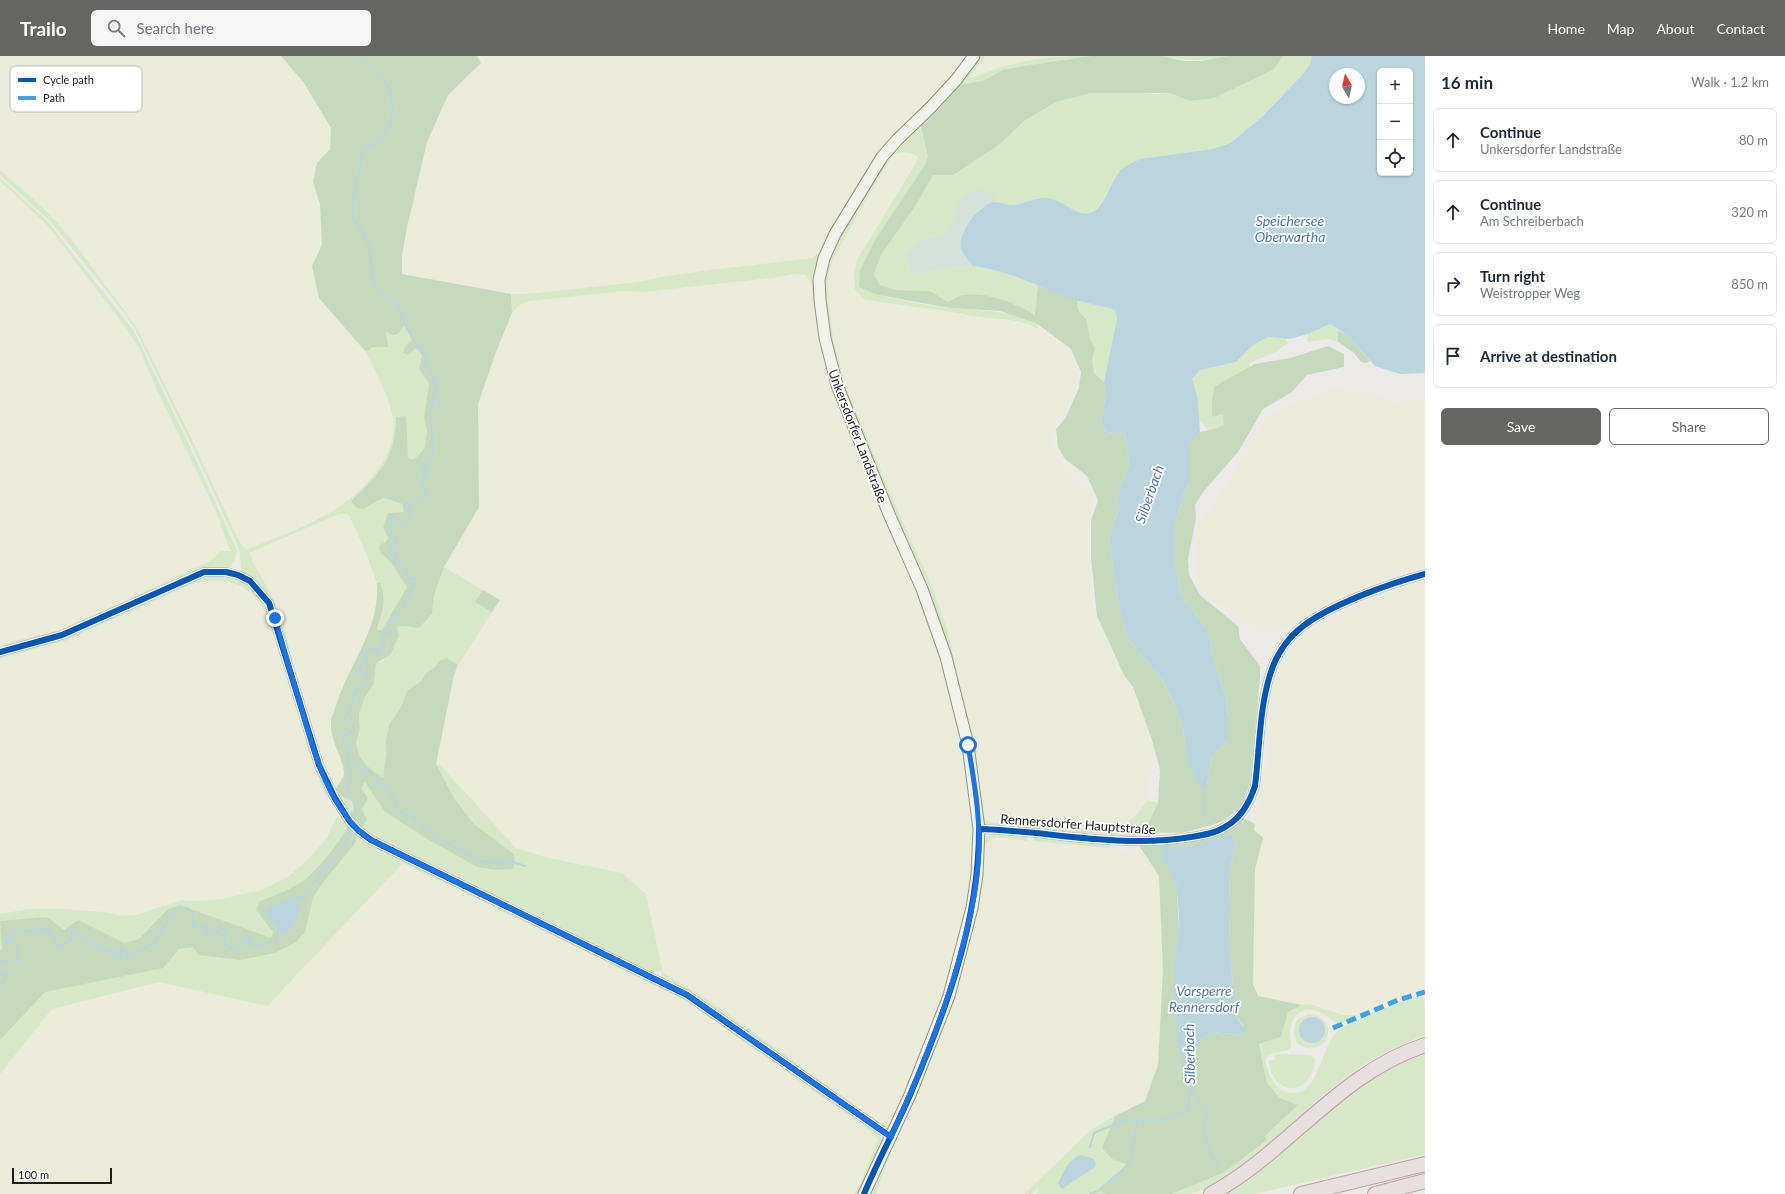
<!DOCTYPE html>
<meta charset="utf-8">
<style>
body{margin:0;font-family:Lato,sans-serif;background:#f6f6f7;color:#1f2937}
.controls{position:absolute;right:12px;top:12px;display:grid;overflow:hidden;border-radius:6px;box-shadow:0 1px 3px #0004}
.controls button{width:36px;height:36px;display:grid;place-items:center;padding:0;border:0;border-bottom:1px solid #e0e1e3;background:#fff;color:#1f2937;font:20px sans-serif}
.compass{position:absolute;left:1329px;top:12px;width:36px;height:36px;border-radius:50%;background:#fff;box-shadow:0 1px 3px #0004;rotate:351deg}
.scale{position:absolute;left:12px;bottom:10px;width:100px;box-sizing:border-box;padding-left:4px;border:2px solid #1d1d1d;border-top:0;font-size:11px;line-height:14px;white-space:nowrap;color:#1d1d1d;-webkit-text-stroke:3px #fff;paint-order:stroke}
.stop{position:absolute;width:12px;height:12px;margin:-9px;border:3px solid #1a73e8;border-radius:50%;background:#fff}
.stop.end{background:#1a73e8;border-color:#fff;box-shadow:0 1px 4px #0008}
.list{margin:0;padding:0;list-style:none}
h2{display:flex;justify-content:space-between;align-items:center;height:52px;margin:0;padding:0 16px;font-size:17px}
h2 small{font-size:13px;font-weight:400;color:#747a83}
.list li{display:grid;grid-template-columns:26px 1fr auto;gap:12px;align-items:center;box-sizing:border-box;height:64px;margin:0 8px 8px;padding:0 8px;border:1px solid #e0e1e3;border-radius:6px}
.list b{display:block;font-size:15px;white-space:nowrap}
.list p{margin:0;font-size:13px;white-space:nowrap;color:#747a83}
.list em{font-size:13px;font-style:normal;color:#747a83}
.actions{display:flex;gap:8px;padding:12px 16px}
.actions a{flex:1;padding:9px 0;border:1px solid #656563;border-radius:6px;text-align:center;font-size:14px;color:#656563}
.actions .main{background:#656563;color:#fff}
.icon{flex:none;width:22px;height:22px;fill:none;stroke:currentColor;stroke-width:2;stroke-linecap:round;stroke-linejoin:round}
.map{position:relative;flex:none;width:1425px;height:1138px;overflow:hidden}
header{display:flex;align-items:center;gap:24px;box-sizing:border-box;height:56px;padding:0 20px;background:#656563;color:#fff}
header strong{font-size:19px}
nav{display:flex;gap:22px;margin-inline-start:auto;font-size:14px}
.search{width:280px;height:36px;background:#f6f6f7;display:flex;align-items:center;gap:10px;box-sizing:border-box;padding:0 14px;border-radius:6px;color:#747a83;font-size:15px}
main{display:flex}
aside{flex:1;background:#fff}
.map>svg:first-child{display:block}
.residential{fill:#dad9d7}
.farmland{fill:#eaebd9}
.grass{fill:#d6e8c6}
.forest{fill:#c5dabc;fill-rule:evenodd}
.wetland{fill:#d4e2da}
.water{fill:#bad5de;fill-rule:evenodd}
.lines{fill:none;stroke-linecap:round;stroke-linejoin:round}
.stream{stroke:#bad5de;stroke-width:2}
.street-casing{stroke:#c4c4c2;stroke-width:10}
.secondary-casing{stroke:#91947f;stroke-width:13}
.highway-casing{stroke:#bf9fa6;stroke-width:16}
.street{stroke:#fcfcfb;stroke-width:8}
.secondary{stroke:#f1f2ea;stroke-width:11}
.highway{stroke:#e8dfdf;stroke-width:14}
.quiet{stroke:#3da2ea;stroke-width:5;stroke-dasharray:10 5;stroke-linecap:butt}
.cycleway-casing{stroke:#fff;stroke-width:8}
.cycleway{stroke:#0057b8;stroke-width:6}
.route{stroke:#1a73e8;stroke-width:5}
.labels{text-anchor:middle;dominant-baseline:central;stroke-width:3.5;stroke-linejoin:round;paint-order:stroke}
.street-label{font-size:13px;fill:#1d1d1d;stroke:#fff}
.water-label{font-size:14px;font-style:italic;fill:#4e77a8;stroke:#fff}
.key{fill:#fff;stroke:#bbb;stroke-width:1}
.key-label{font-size:11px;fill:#1d1d1d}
</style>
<header>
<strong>Trailo</strong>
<div class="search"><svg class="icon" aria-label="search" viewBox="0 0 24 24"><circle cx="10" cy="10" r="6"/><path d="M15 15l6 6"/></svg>Search here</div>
<nav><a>Home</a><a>Map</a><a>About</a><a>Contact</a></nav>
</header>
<main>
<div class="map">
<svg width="1425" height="1138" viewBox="0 0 1425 1138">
<rect width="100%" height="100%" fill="#ebeae6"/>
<path class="residential" d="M960,26L944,48L926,67L921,61Z"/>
<path class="farmland" d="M0,0H281L304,27L331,72L330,93L317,107L313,126L320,148L322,189L312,211L345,270L366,296L384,334L393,361L394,377L387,398L373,422L345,448L323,461L246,494L239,485L197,394L137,272L75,188L56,165L39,148L0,114Z
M477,0H954L963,7L921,54L881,93L868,112L822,194L816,201L666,220L639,226L527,238H511L402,218V200L407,171L427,86L448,39L481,7Z
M985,0H1076L1027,5L1005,10L967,24Z
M906,96L913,98L919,102L857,204L854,217L855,234L866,244L960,257L973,261L993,262L1013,265L1031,270L1063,288L1071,298L1078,318L1074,336L1055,368L1051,388L1058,403L1084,430L1092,443L1086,493L1095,564L1138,648L1152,684L1151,715L1147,744L1141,754L1129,765L1107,774L1025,768H999L989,766L985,762L958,629L940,552L932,530L898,455L851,344L840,313L833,282L828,245V218L832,205L880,119L894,99Z
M0,125L47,169L124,269L138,290L158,336L221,466L220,469L231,496L222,495L210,505L201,509L96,558L59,574L0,589Z
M794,218L805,219L811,226L817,262L939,591L960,668L975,770L971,832L945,939L926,990L892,1066L888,1068L879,1066L707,943L663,917L646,838L549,802L516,792L442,711L436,708L454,619L458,609L500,544L444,511L479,451L478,348L496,296L512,257L519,249L529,245L625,235L642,236L771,222Z
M1334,333L1365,335L1396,348L1425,342V511L1403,516L1353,535L1308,557L1283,573L1268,577L1247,567L1209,540L1201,531L1196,517L1198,471L1231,422L1258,374L1270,360L1283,351Z
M343,457L350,461L365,495L377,527V538L376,553L370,576L359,598L340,705L344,718L342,724L337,728L336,733L321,703L314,681L281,561L271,538L257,516L249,497Z
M217,524L237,528L252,538L260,547L271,570L312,704L326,740L337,760L327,782L307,804L289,820L262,834L243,839L196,845L181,844L136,859L124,860L104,856L61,853H29L0,858V603L65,585L190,529L205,525Z
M1425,524V935L1396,944L1359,959L1349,960L1334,957L1309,948L1302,949L1257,940L1253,928L1255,813L1263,782L1253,774L1267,708L1273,636L1286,601L1306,576L1378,541Z
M1002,781L1033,785L1111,792L1132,797L1138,788L1159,820L1163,915L1158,1009L1145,1045L1092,1073L1024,1138H876L895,1082L934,992L985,789L991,783Z
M403,807L686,945L857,1066L876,1080L878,1084L860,1128L854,1138H0V1018L52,953L159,926L267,950Z"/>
<path class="grass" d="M976,0H985L968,23C980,19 993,14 1006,10C1032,2 1063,0 1091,0L1023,10L1003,14L984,25L958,29Z
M1161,0H1228C1205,6 1184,5 1161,0Z
M1283,0H1312L1309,10L1301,20L1264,59L1229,87L1214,93L1140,103C1133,106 1126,109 1121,114C1110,124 1107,142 1096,153C1083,166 1063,144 1048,142C1036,140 1026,147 1015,149C1009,150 1000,147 994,146V142L956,153C953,164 950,173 941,181C927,180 912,187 906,200L911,217L918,218L939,213L973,210L990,212L1014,219L1038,230L1036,259L1017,249L964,239L948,246L930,235L896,234L880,229L874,218L881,199L916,149L933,118L1000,88L1024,65L1056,46L1091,37L1125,36L1154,38L1170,37L1190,45L1274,13Z
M921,54L920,59L887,91L868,118L874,117L898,86L920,66L928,100L925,109L875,184L860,214L859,231C884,243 924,249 952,252C981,255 1010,254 1037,267L1038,273C1014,259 985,265 960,257L866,244L855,234L854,217L857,204L919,102L913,98L906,96L899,97L894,99L889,105L880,119L832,205L828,218V245L833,282L844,327L898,455L932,530L947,573L972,688L985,762C991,771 1010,767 1020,768L1017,773C1006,772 987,775 981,763C976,738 975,713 970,688C964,651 953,609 940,574C907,482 859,397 832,304H827C833,335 847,365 860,394C880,440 900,486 920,533C945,592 962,657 971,721C974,744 978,768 977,792C973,883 935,976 899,1058L892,1068L884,1072L868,1062L869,1060L865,1057L862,1059L755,984L733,967L689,937L660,922L663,916L657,914L654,919L410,800L376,783L378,779L374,777L371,780L361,773L367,763L362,753L368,742L361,732L365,725L385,756L427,783L477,811L495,814L513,813L515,805L514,798L474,768L454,742L436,708L442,711L516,792L549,802L622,817L646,838L663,917L707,943L879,1066L888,1068L894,1063L926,990L945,939L959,892L971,832L975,791V770L964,690L939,591L919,535L885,460L833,331L824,301L811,226L805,219L794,218L771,222L642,236L625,235L529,245L519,249L512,257L511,238H527L639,226L666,220L711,214L813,202L822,194L832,175L881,93Z
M0,114L39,148L56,165L75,188L137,272L197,394L239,485L246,494C298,472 350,458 382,407C390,394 396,377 393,361C388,338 376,317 366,296L373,291H388L386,276L404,270L413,284L412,296L415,291L422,299L419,313L429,328L424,362L427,375L425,391L415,403H410L408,401L396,361C396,402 379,417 351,445L363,453L383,442L393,446L402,448L404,456L388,458L383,472L388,482L381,498C394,505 398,520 407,531L382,574H378L376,572L381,560L380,527H377L365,495L350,461L347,458H339L249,497C258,519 273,537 280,559C285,573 288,589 292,603C304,650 315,699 340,740L353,745L355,754L348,759L323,713L271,545L260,530L241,515L240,497L238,490L194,394L135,273L123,255L49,164L0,119Z
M0,122L48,166L134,275L192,395L237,494L235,504L229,512L214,513L70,574L0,594V589L59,574L96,558L201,509L210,505L222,495H231L220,469L221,466L158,336L138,290L124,269L47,169L0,125Z
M1077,244L1115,253L1117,263L1104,326L1094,317L1092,305L1095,292L1090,282L1086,263L1078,254Z
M1330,268L1338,274V286L1328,283L1307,286L1308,278Z
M1268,281L1286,283L1288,287L1275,296L1249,307L1250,311L1215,330L1212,361L1223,358L1225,369L1213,374H1208L1199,363L1198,343L1192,323L1200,314L1236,306L1253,289Z
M444,511L483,534L476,546L492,556L458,609L447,602L439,605L435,611L426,617L420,626L407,635L401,651L389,669L386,683V697L383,722L367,710L359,699L356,686L360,673L359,658L365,641L374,628L376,607L384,604L396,571L403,570L419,572L432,558L434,539Z
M206,519C239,519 244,523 266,547L330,739L326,741C308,698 297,654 284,611C276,587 271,557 253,539C235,522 212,522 190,529L65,585L0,603V598L171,535Z
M1147,744L1158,747L1145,776L1155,777L1154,782L1118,781L1025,774V768C1042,769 1058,770 1075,772C1107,774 1128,776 1147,744Z
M337,760L369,787L670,933V936L675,938L676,936L860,1064L857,1066L686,945L403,807L267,950L159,926L52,953L0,1018V858L29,853H61L104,856L124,860L136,859L181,844L196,845L222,843L262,834L289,820L307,804L327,782Z
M995,777L1026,780L1028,785L998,781L991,783L985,789L979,833L972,870L953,943L895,1082L876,1138H867L912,1039L947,954L970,870L980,818L982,788L988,780Z
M1035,781L1113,786L1111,792L1033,785Z
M1423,939L1425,957V979C1391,992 1361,1008 1333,1031C1292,1064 1245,1122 1193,1137C1187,1138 1179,1138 1172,1138L1225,1116L1267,1084L1265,1080L1298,1049L1280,1042L1267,1027L1259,988L1281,981L1288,956L1302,949L1309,948L1343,959H1359L1339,968C1331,964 1323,956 1314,954C1302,951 1291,961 1290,973C1289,980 1293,987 1289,994L1269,998L1265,1004C1268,1016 1272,1032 1286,1036C1321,1046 1319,987 1341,973C1347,968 1356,966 1363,962C1383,953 1401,945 1423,939Z
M1308,958C1325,958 1333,972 1325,986C1306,1002 1286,985 1297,964Z
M1425,994V1098L1255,1138H1221L1366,1023Z
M1277,998L1310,999L1315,1003C1312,1042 1272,1041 1269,1005L1275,1003V999Z
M1115,1060L1102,1092L1126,1107L1101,1135L1105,1138H1036L1039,1135L1037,1133L1031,1138H1024L1092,1073Z
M866,1068L879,1077L884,1086L860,1138H854L860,1128L878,1084L876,1080L863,1070Z"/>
<path class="forest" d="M281,0H477L481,7L448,39L427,86L407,171L402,200V218L511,238L512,257L496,296L478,348L479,451L444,511L434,539L432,558L419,572L403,570L397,571L399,580L390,599L376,607L374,628L365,641L359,658L360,673L356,686L359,699L367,710L383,722L386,697V683L389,669L401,651L407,635L420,626L426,617L435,611L439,605L447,602L458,609L454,619L436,708L454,742L474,768L514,798L515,805L513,813L495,814L477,811L427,783L385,756L365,726L361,732L368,742L362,753L367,763L353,790L324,825L313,841L305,876L296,886L275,897L240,904L199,899L193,891L179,893L163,912L45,936L0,984V895L2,893L0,865L47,861L64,874L78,864L124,887L139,883L168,853L180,849L271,882L273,876L256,854L260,845C276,839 295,832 308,821C325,805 340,785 352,765L348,759L355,754L353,745L340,740L336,733C338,727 344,724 344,717C343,701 330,685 331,667C331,661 335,653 337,647C350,606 380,573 377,527H380C387,541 382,558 377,572L378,574H382L407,531C398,520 394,505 381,498L379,491L381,488L385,487L388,482L383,472L388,457L404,456L402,448L383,442L363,453L357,452L351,445C379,418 396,402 396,361L406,360L408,401L410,403H415L425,391L427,375L424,362L429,328L419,313L422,299L416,292L408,299L403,297L406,289L412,284L404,270L398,278L393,279L386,276L388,291H373L366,296L319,242L312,210L322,189L320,148L313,126L317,107L330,93L331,72L304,27Z
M1091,0H1161L1184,5H1202L1228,0H1283L1274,13L1214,42L1190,45L1170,37H1091L1056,46L1024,65L1000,88L953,119H933L916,149L881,199L874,218L880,229L896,234L930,235L948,246C953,244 959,239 965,239C989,236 1015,247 1035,259L1038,230L1077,244L1078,254L1086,263L1090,282L1095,292L1092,305L1094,317L1104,326L1106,338L1101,366L1107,376L1125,378L1129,408L1125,421L1119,433V452L1109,484L1118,545L1127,582L1162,623L1174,647L1183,671L1187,704L1207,729L1211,701L1228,685V662L1226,644L1212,597L1209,577L1181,538L1174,505L1175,468L1183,439L1189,427V388L1200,376L1214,373L1224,369L1223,358L1212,361V342L1215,330L1255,308L1290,302L1328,290L1344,298V311L1307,319L1292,336L1263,353L1238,396L1204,435L1195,449L1196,462L1188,503L1189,519L1200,539L1238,570L1240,583L1260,610V621L1250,727L1241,750L1225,764L1209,770L1181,777L1144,776L1158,747L1160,714L1152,684L1133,631L1124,619L1097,560L1091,501V465L1098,444L1087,420L1065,403L1058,391L1056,373L1065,363L1079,332L1081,316L1071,293L1036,267L1000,255L951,252L911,245L874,238L859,231L860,214L875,184L925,109L928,100L920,66L926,67L944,48L958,29L983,25L1003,14L1023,10Z
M1338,274L1347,279L1370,305L1366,307L1361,306L1354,297L1338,286Z
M483,534L500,544L492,556L475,546Z
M1242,761L1255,768L1254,774L1263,782L1255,813L1253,928L1258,940L1302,949L1288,956L1281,981L1259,988L1267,1027L1280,1042L1298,1049L1265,1080L1267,1084L1225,1116L1172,1138H1105L1100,1135L1126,1108L1112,1103L1102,1092L1115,1060L1145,1045L1158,1009L1163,915L1159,820L1138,788L1185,785ZM1212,785L1234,795L1229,820L1230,850L1229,889L1236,961L1243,969L1242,979L1212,976L1202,984L1175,902L1179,875L1177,835L1174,820L1162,802L1166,791L1193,790Z"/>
<path class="wetland" d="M975,134L988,135L994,142V146L979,153L964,175L961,185L965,200L973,210L939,213L918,218L911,217L906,200C912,187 927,180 941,181C959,166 951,143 975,134Z"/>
<path class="water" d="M1312,0H1425V317L1400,318L1375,310L1347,279L1330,268L1308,278L1289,283L1268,281L1253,289L1236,306L1200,314L1192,323L1198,343L1200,376L1189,389V427L1183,439L1175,468L1174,505L1181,538L1209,577L1212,597L1226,644L1228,662V685L1211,701L1207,729L1201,732L1187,704L1183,671L1174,647L1162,623L1127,582L1118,545L1109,484L1119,452V433L1125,421L1129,408L1125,378L1107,376L1101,366L1106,338L1104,326L1117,263L1115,254C1102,249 1088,248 1075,244C1041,233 1010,214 973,210C969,205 963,199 961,192C958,177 978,149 994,146C1001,146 1008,150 1015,149C1026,147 1035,141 1047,142C1062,143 1075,160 1090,157C1104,153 1110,127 1119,116C1124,110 1133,106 1140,103L1213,93L1230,87L1264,59L1301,20L1309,10ZM1380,15H1410V117H1380ZM1335,18H1359V42H1335Z
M1230,779L1234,783V795L1229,820L1230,850L1229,889L1236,961L1246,974L1242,979L1212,976L1202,984L1190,1006L1182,1004C1174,971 1173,936 1175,903C1175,894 1178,885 1179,876C1180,864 1178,849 1177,836C1176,816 1163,812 1160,795L1166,791L1193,790Z
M288,842L296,844L300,849C297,861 296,873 283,878L271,865L266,856L267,853Z
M1299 974a13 13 0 1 1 26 0a13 13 0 1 1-26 0Z
M1081,1099L1092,1102L1096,1107L1095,1111L1062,1133L1058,1127C1064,1115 1068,1103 1081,1099Z"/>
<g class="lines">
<path class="stream" d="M346,707L352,706L357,710L361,711L364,718L368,715L374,718L377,726L388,732L395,745L397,753L403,758L413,760L427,774L441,784L480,805L496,807L507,804L525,810
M1203,729C1204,740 1203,750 1204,761
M354,764L355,750L348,732L351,722L350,714L346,704L351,695V692L348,693L342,683L345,678H349L354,673L350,660L347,658L351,648H353V640L359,630L367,626L368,618L360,616L361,607L365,608L367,607V604L364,601L367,595L373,593L377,600L379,597L377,594L385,590L382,580L383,578L390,580L391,576L388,574L390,567L396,562L416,526L415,523L407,522L406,519L407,513L400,507L395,506L396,499L389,497L390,493L396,489L395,481H391L388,478L393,474L390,462L395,461L404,469L409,465L410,455L408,450L425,440L427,433L421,426L425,420L423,416L424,412L426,415L428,414V410L425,408L428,401L433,399L432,371L430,367L433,363L430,359C432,348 438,335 435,324C432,315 425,314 425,301L407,272L399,251L378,234L372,222L370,193L365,180L353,162L352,148L364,92C369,90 375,88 378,85C380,84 382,80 384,78C404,50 386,16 359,0
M290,843L291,841L303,842L323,814L329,809L350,781L348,775L349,771
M0,914V906L3,904L10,908L16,907L20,904L17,898L20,891L14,887H7L6,885L13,883L14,880L9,879L11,872C18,876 28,877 34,873L36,877L45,872L49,874L53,881L56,880L54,888L58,891L68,886V884H71L72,877L74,874H77L85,884L97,892L99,890L110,897L115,895V901H117L119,904L121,902L120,899L123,897L120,892L123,893L128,901L153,888L176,852H187L193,857L194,871L200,870L208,871L205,874L207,877L210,876L216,877L221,872L226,875L224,889L225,890L227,889L234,895H237V891L248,880L251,881L249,885L252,891L276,885L279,872
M0,914L3,919L7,918L2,927H0
M1190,1033L1208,1056C1200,1079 1206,1090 1218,1109
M1090,1091L1094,1077L1125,1064H1137
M1090,1138L1098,1135L1130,1107L1137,1064H1165L1188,1054L1191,1029L1190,1005"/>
<g class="street-casing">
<path id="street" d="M0,596L62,579L204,516H226L238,519L250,525L269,547L319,709L335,742L350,766L359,775L371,784L687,939L891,1081
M979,773C1050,775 1121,793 1191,781C1204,779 1217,777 1228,769C1243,760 1250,745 1255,730C1260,691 1259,647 1273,610C1279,595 1290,580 1302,571C1331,548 1389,528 1425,518"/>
</g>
<g class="secondary-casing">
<path id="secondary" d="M864,1138L910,1039L949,940L972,852L977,819L979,773L968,689L946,601L922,533L889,458L837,329L825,282L820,244L819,224L824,202L835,178L882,101L897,84L931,51L956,24L974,0"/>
</g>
<g class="highway-casing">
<path id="highway" d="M1211,1138C1288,1096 1339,1017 1425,989
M1301,1138L1425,1108
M1375,1138L1425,1125"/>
</g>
<use href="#street" class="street"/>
<use href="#secondary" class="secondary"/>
<use href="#highway" class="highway"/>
<path class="quiet" d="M1333,972L1398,944L1425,936"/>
<g class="cycleway-casing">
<path id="cycleway" d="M0,596L62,579L204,516H226L238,519L250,525L269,547L319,709L335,742L350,766L359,775L371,784L687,939L891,1081
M864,1138C878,1104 896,1072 910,1039C946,955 979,865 979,773C1050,775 1121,793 1191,781C1204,779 1217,777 1228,769C1243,760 1250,745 1255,730C1260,691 1259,647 1273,610C1279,595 1290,580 1302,571C1331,548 1389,528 1425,518"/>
</g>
<use href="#cycleway" class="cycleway"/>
</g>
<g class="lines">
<path class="route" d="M275,562C283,590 291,619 300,647C313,694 328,755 371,784L688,939L891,1081C920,1017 947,953 964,885C972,855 978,825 979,795C980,759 974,724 968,689"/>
</g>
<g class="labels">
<g class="street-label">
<text transform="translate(858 380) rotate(69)">Unkersdorfer Landstraße</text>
<text transform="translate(1078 768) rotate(4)">Rennersdorfer Hauptstraße</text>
</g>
<g class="water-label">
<text x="1290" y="164">Speichersee<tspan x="1290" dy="16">Oberwartha</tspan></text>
<text transform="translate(1149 438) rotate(-71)">Silberbach</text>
<text x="1204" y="934">Vorsperre<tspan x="1204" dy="16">Rennersdorf</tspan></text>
<text transform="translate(1189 998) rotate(-91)">Silberbach</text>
</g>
</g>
<rect x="10" y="10" width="132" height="46" rx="6" class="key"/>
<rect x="18" y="22" width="18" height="4" fill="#0057b8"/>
<rect x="18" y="40" width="18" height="4" fill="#3da2ea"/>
<g class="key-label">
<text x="43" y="28">Cycle path</text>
<text x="43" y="46">Path</text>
</g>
</svg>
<div class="controls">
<button>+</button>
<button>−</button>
<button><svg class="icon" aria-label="locate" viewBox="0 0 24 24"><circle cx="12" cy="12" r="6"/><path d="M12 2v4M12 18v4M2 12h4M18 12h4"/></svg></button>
</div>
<svg class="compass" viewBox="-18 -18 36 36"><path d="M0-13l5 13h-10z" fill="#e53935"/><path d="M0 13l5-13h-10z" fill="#747a83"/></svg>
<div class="scale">100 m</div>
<div class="stop" style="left:968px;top:689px"></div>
<div class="stop end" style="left:275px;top:562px"></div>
</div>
<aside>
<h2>16 min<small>Walk · 1.2 km</small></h2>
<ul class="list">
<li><svg class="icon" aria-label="ahead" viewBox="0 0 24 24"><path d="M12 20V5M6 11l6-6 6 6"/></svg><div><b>Continue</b><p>Unkersdorfer Landstraße</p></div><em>80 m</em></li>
<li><svg class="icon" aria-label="ahead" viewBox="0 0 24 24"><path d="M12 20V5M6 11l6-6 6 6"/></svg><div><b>Continue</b><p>Am Schreiberbach</p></div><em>320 m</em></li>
<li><svg class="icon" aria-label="right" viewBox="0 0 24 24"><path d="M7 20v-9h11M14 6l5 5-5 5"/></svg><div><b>Turn right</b><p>Weistropper Weg</p></div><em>850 m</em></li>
<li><svg class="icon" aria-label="arrive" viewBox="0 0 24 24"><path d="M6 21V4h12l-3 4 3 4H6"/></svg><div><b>Arrive at destination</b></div></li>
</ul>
<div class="actions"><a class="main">Save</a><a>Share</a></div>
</aside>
</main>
